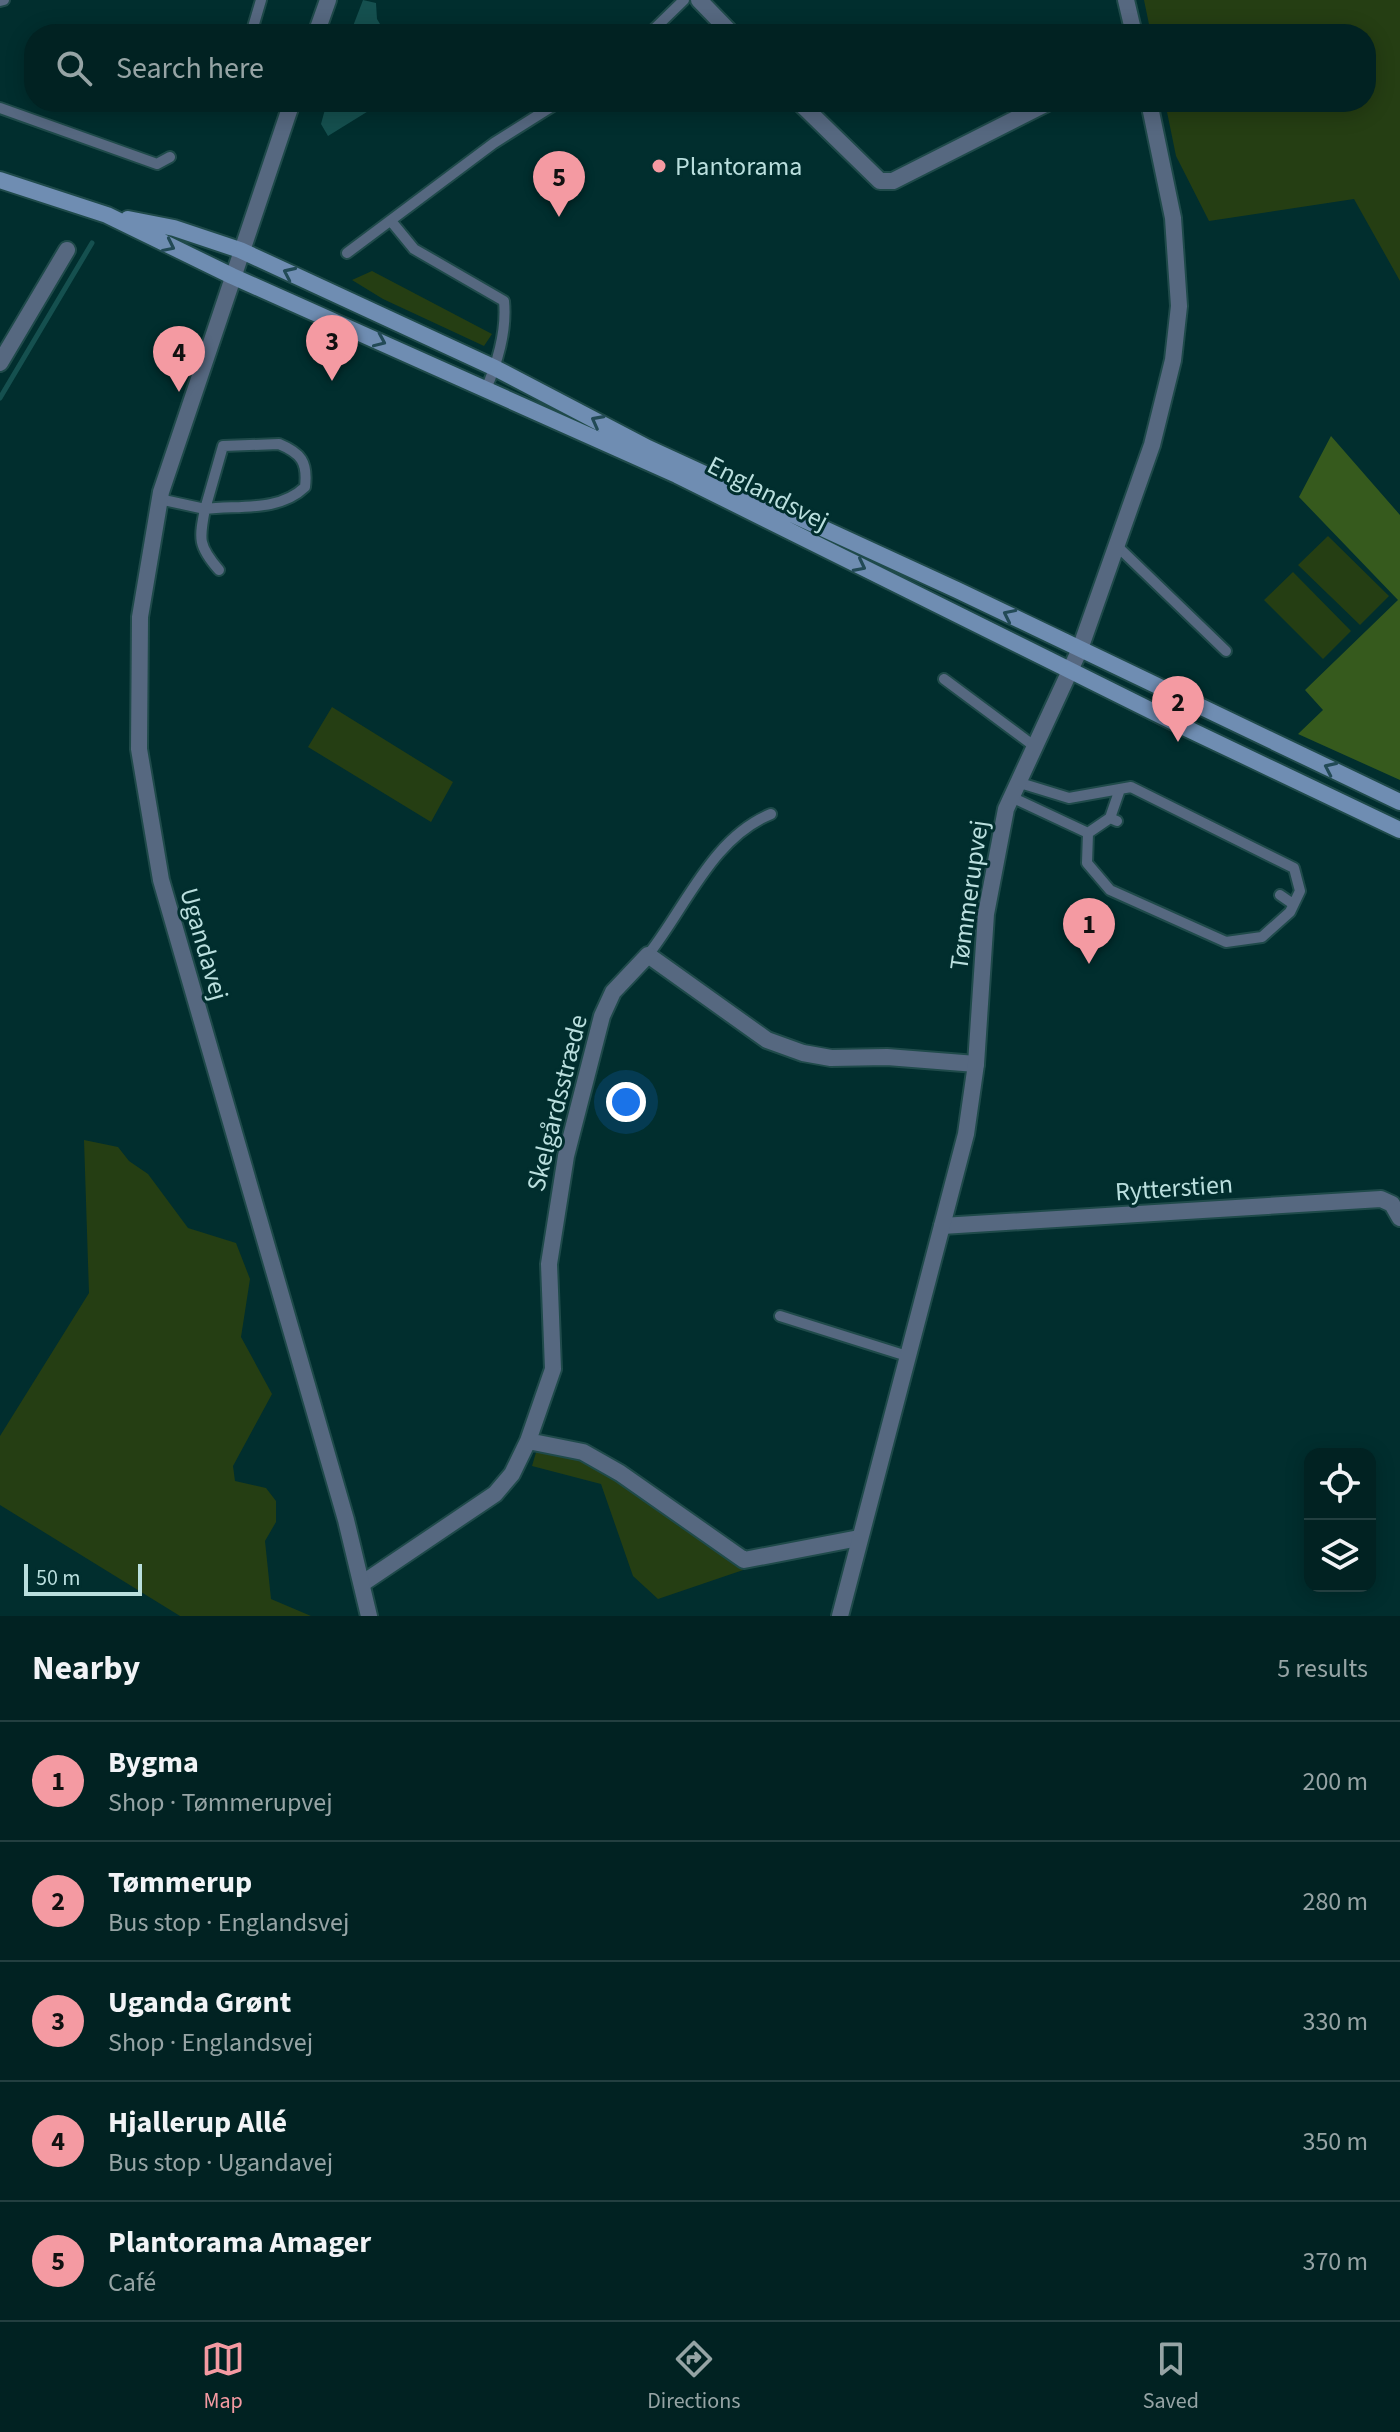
<!DOCTYPE html>
<meta charset="utf-8">
<style>
body{margin:0;font-family:"Source Sans 3",sans-serif;background:#0f2f2f;color:#f1f3f6}
.controls{position:absolute;right:24px;bottom:24px;display:grid;overflow:hidden;border-radius:16px;box-shadow:0 4px 20px #0003}
.controls button{width:72px;height:72px;display:grid;place-items:center;padding:0;border:0;border-bottom:2px solid #233f40;background:#012222;color:#f1f3f6;font:40px sans-serif}
.scale{position:absolute;left:24px;bottom:20px;width:118px;box-sizing:border-box;padding-left:8px;border:4px solid #badfde;border-top:0;font-size:22px;line-height:28px;white-space:nowrap;color:#badfde;-webkit-text-stroke:6px #012e2e;paint-order:stroke}
.you{position:absolute;left:626px;top:1102px;width:28px;height:28px;margin:-20px;border:6px solid #fff;border-radius:50%;background:#1a73e8;box-shadow:0 0 0 12px #1a73e833}
.badge{display:grid;place-items:center;width:52px;height:52px;border-radius:50%;background:#f49aa2;color:#111;font-size:26px;font-weight:700}
.pin{position:absolute;translate:-50% -66px;filter:drop-shadow(0 2px 4px #0008)}
.pin::after{content:'';position:absolute;top:42px;width:28px;height:24px;background:inherit;clip-path:polygon(0 0,100% 0,50% 100%)}
.list{margin:0;padding:0;list-style:none}
h2{display:flex;justify-content:space-between;align-items:center;height:104px;margin:0;padding:0 32px;font-size:34px}
h2 small{font-size:26px;font-weight:400;color:#96a4a5}
.list li{display:grid;grid-template-columns:52px 1fr auto;gap:24px;align-items:center;box-sizing:border-box;height:120px;padding:0 32px;border-top:2px solid #233f40}
.list b{display:block;font-size:30px;white-space:nowrap}
.list p{margin:0;font-size:26px;white-space:nowrap;color:#96a4a5}
.list em{font-size:26px;font-style:normal;color:#96a4a5}
.icon{flex:none;width:44px;height:44px;fill:none;stroke:currentColor;stroke-width:2;stroke-linecap:round;stroke-linejoin:round}
.map{position:relative;flex:none;width:1400px;height:1616px;overflow:hidden}
.search{position:absolute;background:#012222;box-shadow:0 4px 20px #0003;left:24px;right:24px;top:24px;height:88px;display:flex;align-items:center;gap:20px;box-sizing:border-box;padding:0 28px;border-radius:32px;color:#96a4a5;font-size:30px}
.sheet{height:704px;background:#012222}
nav{display:flex;justify-content:space-around;align-items:center;box-sizing:border-box;height:112px;border-top:2px solid #233f40;background:#012222;font-size:22px;color:#96a4a5}
nav a{display:grid;justify-items:center;gap:4px}
nav .on{color:#f49aa2}
.map>svg:first-child{display:block}
.green{fill:#253e13}
.forest{fill:#365a1d}
.water{fill:#15504f}
.lines{fill:none;stroke-linecap:round;stroke-linejoin:round}
.stream{stroke:#15504f;stroke-width:5}
.service-casing{stroke:#1f4a4a;stroke-width:14}
.minor-casing{stroke:#1f4a4a;stroke-width:20}
.tertiary-casing{stroke:#1f4a4a;stroke-width:20}
.secondary-casing{stroke:#1f4a4a;stroke-width:20}
.service{stroke:#566880;stroke-width:10}
.minor{stroke:#566880;stroke-width:16}
.tertiary{stroke:#566880;stroke-width:16}
.secondary{stroke:#6f8db2;stroke-width:16}
.oneway{stroke:#224a56}
.poi-dot{fill:#f49aa2;stroke:#012e2e;stroke-width:3}
.labels{text-anchor:middle;dominant-baseline:central;stroke-width:6;stroke-linejoin:round;paint-order:stroke}
.poi-label{font-size:26px;fill:#badfde;stroke:#012e2e;text-anchor:start}
.street-label{font-size:26px;fill:#badfde;stroke:#012e2e}
</style>
<div class="map">
<svg width="1400" height="1616" viewBox="0 0 1400 1616">
<rect width="100%" height="100%" fill="#012e2e"/>
<path class="green" d="M1144,0H1400V281L1354,199L1209,221L1176,156L1165,102H1366V34H1151Z
M372,271L492,334L484,346L383,299L352,280Z
M1328,536L1389,596L1360,625L1298,565Z
M1293,572L1351,631L1323,659L1264,600Z
M332,707L453,782L431,822L308,747Z
M84,1140L118,1147L129,1161L148,1174L188,1228L236,1243L250,1279L241,1337L272,1394L233,1466L235,1481L266,1488L276,1501V1522L265,1541L271,1599L311,1616H180L0,1505V1436L89,1293Z
M537,1449L579,1459L620,1479L736,1566L752,1567L658,1599L633,1576L601,1484L532,1466Z"/>
<path class="forest" d="M1331,436L1400,515V780L1298,734L1323,710L1305,690L1398,600L1299,497Z"/>
<path class="water" d="M363,0L376,3L377,19L386,34H350Z
M327,102H383L328,136L321,124Z"/>
<g class="lines">
<path class="stream" d="M0,398L92,243"/>
<g class="service-casing">
<path id="service" d="M0,1L4,0
M251,34L261,0
M649,34L684,0
M0,108L157,164L170,157
M391,221L414,249L504,301C507,331 498,361 486,389
M347,253L494,143L559,102
M279,444C301,453 308,462 305,487C279,512 239,505 205,509L223,446Z
M159,499L205,509C199,539 198,546 219,570
M1117,546L1226,651
M944,679L1034,746
M1011,797L1088,833L1087,863L1110,890L1226,942L1262,937L1290,912L1300,891L1294,868L1131,787L1069,798L1017,782
M1110,818L1120,789
M1088,833L1110,818L1117,821
M1280,895L1293,904
M648,955C686,907 712,838 771,814
M780,1316L907,1356"/>
</g>
<g class="minor-casing">
<path id="minor" d="M699,0L732,34
M799,102L880,181H893L1049,102
M0,363L67,250
M942,1226L1381,1199L1392,1204L1400,1218
M528,1441L583,1452L620,1473L744,1560L859,1538
M363,1583L495,1494L512,1474L528,1441L553,1369L549,1264L566,1156L602,1016L613,992L648,955L767,1040L803,1053L831,1058L887,1057L976,1064"/>
</g>
<g class="tertiary-casing">
<path id="tertiary" d="M1126,0L1134,34
M316,34L328,0
M292,102L161,492L140,617L139,749L161,880L346,1520L369,1616
M840,1616L966,1134L976,1064L986,914L1006,809L1080,649L1152,445L1173,360L1179,306L1173,218L1149,102"/>
</g>
<g class="secondary-casing">
<path id="secondary" d="M0,180L107,215L232,276L677,475L1188,729L1400,830
M128,219L174,228L240,250L495,368L648,448L957,590L1400,802"/>
</g>
<use href="#service" class="service"/>
<use href="#minor" class="minor"/>
<use href="#tertiary" class="tertiary"/>
<use href="#secondary" class="secondary"/>
</g>
<defs><path id="oneway-chevron" d="M-2-3.5L2.5 0L-2 3.5" fill="none" stroke-width="1.6" stroke-linecap="round" stroke-linejoin="round" transform="scale(2)"/></defs>
<g class="oneway">
<use href="#oneway-chevron" transform="translate(169 246) rotate(26)"/>
<use href="#oneway-chevron" transform="translate(289 273) rotate(-155)"/>
<use href="#oneway-chevron" transform="translate(380 341) rotate(24)"/>
<use href="#oneway-chevron" transform="translate(597 421) rotate(-152)"/>
<use href="#oneway-chevron" transform="translate(860 566) rotate(27)"/>
<use href="#oneway-chevron" transform="translate(1009 615) rotate(-154)"/>
<use href="#oneway-chevron" transform="translate(1330 768) rotate(-155)"/>
</g>
<circle class="poi-dot" cx="659" cy="166" r="8"/>
<g class="labels">
<g class="poi-label">
<text x="675" y="166">Plantorama</text>
</g>
<g class="street-label">
<text transform="translate(768 493) rotate(27)">Englandsvej</text>
<text transform="translate(969 895) rotate(-82)">Tømmerupvej</text>
<text transform="translate(204 944) rotate(74)">Ugandavej</text>
<text transform="translate(557 1103) rotate(-76)">Skelgårdsstræde</text>
<text transform="translate(1174 1188) rotate(-4)">Rytterstien</text>
</g>
</g>
</svg>
<div class="controls">
<button><svg class="icon" aria-label="locate" viewBox="0 0 24 24"><circle cx="12" cy="12" r="6"/><path d="M12 2v4M12 18v4M2 12h4M18 12h4"/></svg></button>
<button><svg class="icon" aria-label="layers" viewBox="0 0 24 24"><path d="M12 4l9 5-9 5-9-5zM3 14l9 5 9-5"/></svg></button>
</div>
<div class="scale">50 m</div>
<div class="you"></div>
<div class="pin badge" style="left:1089px;top:964px">1</div>
<div class="pin badge" style="left:1178px;top:742px">2</div>
<div class="pin badge" style="left:332px;top:381px">3</div>
<div class="pin badge" style="left:179px;top:392px">4</div>
<div class="pin badge" style="left:559px;top:217px">5</div>
<div class="search"><svg class="icon" aria-label="search" viewBox="0 0 24 24"><circle cx="10" cy="10" r="6"/><path d="M15 15l6 6"/></svg>Search here</div>
</div>
<section class="sheet">
<h2>Nearby<small>5 results</small></h2>
<ul class="list">
<li><span class="badge">1</span><div><b>Bygma</b><p>Shop · Tømmerupvej</p></div><em>200 m</em></li>
<li><span class="badge">2</span><div><b>Tømmerup</b><p>Bus stop · Englandsvej</p></div><em>280 m</em></li>
<li><span class="badge">3</span><div><b>Uganda Grønt</b><p>Shop · Englandsvej</p></div><em>330 m</em></li>
<li><span class="badge">4</span><div><b>Hjallerup Allé</b><p>Bus stop · Ugandavej</p></div><em>350 m</em></li>
<li><span class="badge">5</span><div><b>Plantorama Amager</b><p>Café</p></div><em>370 m</em></li>
</ul>
</section>
<nav>
<a class="on"><svg class="icon" aria-label="map" viewBox="0 0 24 24"><path d="M3 6l6-2 6 2 6-2v14l-6 2-6-2-6 2zM9 4v14M15 6v14"/></svg>Map</a>
<a><svg class="icon" aria-label="directions" viewBox="0 0 24 24"><path d="M12 3l9 9-9 9-9-9zM9 14v-3h6M13 9l2 2-2 2"/></svg>Directions</a>
<a><svg class="icon" aria-label="saved" viewBox="0 0 24 24"><path d="M7 4h10v16l-5-4-5 4z"/></svg>Saved</a>
</nav>
